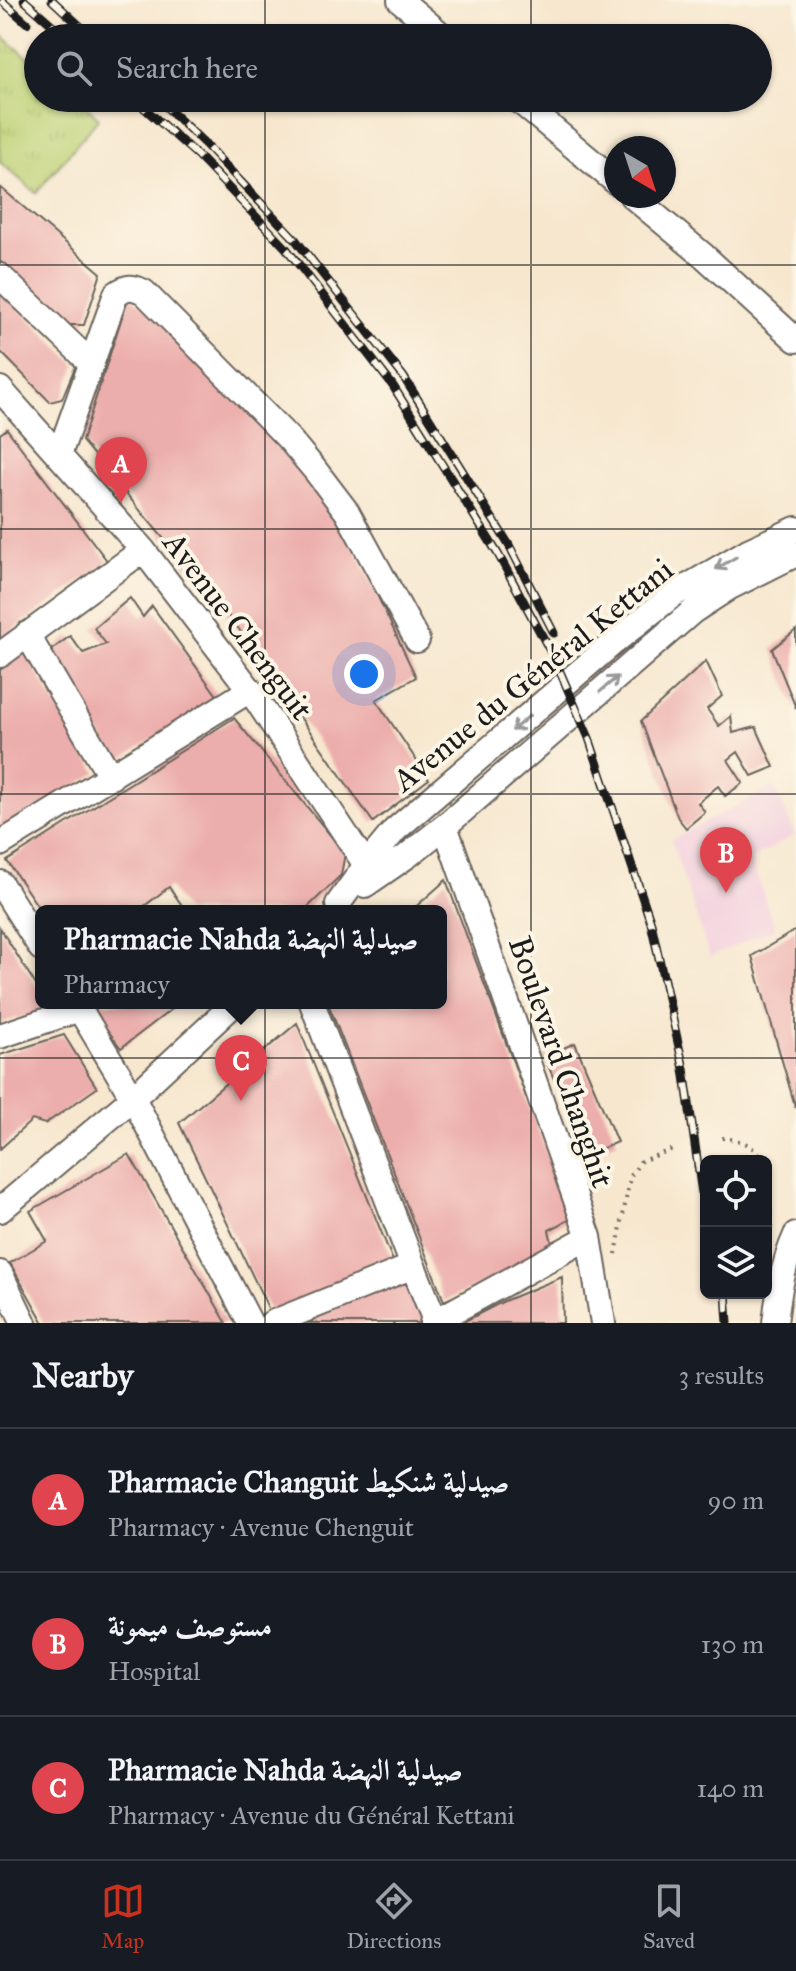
<!DOCTYPE html>
<meta charset="utf-8">
<style>
body{margin:0;font-family:"IM FELL Great Primer",Amiri,serif;background:#242831;color:#f1f3f6}
.controls{position:absolute;right:24px;bottom:24px;display:grid;overflow:hidden;border-radius:12px;box-shadow:0 2px 6px #0004}
.controls button{width:72px;height:72px;display:grid;place-items:center;padding:0;border:0;border-bottom:2px solid #363941;background:#171b24;color:#f1f3f6;font:40px sans-serif}
.compass{position:absolute;left:604px;top:136px;width:72px;height:72px;border-radius:50%;background:#171b24;box-shadow:0 2px 6px #0004;rotate:141deg}
.you{position:absolute;left:364px;top:674px;width:28px;height:28px;margin:-20px;border:6px solid #fff;border-radius:50%;background:#1a73e8;box-shadow:0 0 0 12px #1a73e833}
.badge{display:grid;place-items:center;width:52px;height:52px;border-radius:50%;background:#c8321e;color:#fff;font-size:26px;font-weight:700}
.pin{position:absolute;translate:-50% -66px;filter:drop-shadow(0 2px 4px #0008)}
.pin::after{content:'';position:absolute;top:42px;width:28px;height:24px;background:inherit;clip-path:polygon(0 0,100% 0,50% 100%)}
.popup{position:absolute;left:35px;top:905px;width:412px;height:104px;box-sizing:border-box;display:grid;place-content:center;border-radius:12px;background:#171b24;filter:drop-shadow(0 2px 6px #0005);font-size:26px;white-space:nowrap;color:#9ea1a6}
.popup b{font-size:30px;color:#f1f3f6}
.popup::after{content:'';position:absolute;left:50%;top:100%;margin-left:-16px;border:16px solid transparent;border-top-color:#171b24}
.list{margin:0;padding:0;list-style:none}
h2{display:flex;justify-content:space-between;align-items:center;height:104px;margin:0;padding:0 32px;font-size:34px}
h2 small{font-size:26px;font-weight:400;color:#9ea1a6}
.list li{display:grid;grid-template-columns:52px 1fr auto;gap:24px;align-items:center;box-sizing:border-box;height:144px;padding:0 32px;border-top:2px solid #363941}
.list b{display:block;font-size:30px;white-space:nowrap}
.list p{margin:0;font-size:26px;white-space:nowrap;color:#9ea1a6}
.list em{font-size:26px;font-style:normal;color:#9ea1a6}
.icon{flex:none;width:44px;height:44px;fill:none;stroke:currentColor;stroke-width:2;stroke-linecap:round;stroke-linejoin:round}
.map{position:relative;flex:none;width:796px;height:1323px;overflow:hidden}
.search{position:absolute;background:#171b24;box-shadow:0 2px 6px #0004;left:24px;right:24px;top:24px;height:88px;display:flex;align-items:center;gap:20px;box-sizing:border-box;padding:0 28px;border-radius:44px;color:#9ea1a6;font-size:30px}
.sheet{height:536px;background:#171b24}
nav{display:flex;justify-content:space-around;align-items:center;box-sizing:border-box;height:112px;border-top:2px solid #363941;background:#171b24;font-size:22px;color:#9ea1a6}
nav a{display:grid;justify-items:center;gap:4px}
nav .on{color:#c8321e}
.map>svg:first-child{display:block}
.built{fill:#f3cfdf}
.park{fill:url(#park-tufts);stroke:#6c7648;stroke-width:2}
.building{fill:#ecaeac}
.lines{fill:none;stroke-linecap:round;stroke-linejoin:round}
.minor-casing{stroke:#69635b;stroke-width:28}
.path{stroke:#69635b;stroke-width:4;stroke-dasharray:2 6;stroke-linecap:butt}
.minor{stroke:#fff;stroke-width:24}
.rail-casing{stroke:#1c1c1c;stroke-width:9}
.rail{stroke:#fcf5e5;stroke-width:6;stroke-dasharray:18;stroke-linecap:butt}
.oneway{stroke:#999}
.grid{fill:none;stroke:#1c1c1c;stroke-width:2;stroke-opacity:0.55}
.labels{text-anchor:middle;dominant-baseline:central;stroke-width:8;stroke-linejoin:round;paint-order:stroke}
.street-label{font-size:32px;fill:#1c1c1c;stroke:#fcf5e5}
</style>
<div class="map">
<svg width="796" height="1323" viewBox="0 0 796 1323">
<defs>
<pattern id="park-tufts" width="24" height="20" patternUnits="userSpaceOnUse" patternTransform="scale(2)"><rect width="24" height="20" fill="#bdd174"/><path d="M3 7l-1-3M5 7V3M7 7l1-3M15 17l-1-3M17 17v-4M19 17l1-3" fill="none" stroke="#a2b364"/></pattern>
</defs>
<rect width="100%" height="100%" fill="#fcf5e5"/>
<filter id="ink" filterUnits="userSpaceOnUse"><feTurbulence type="fractalNoise" baseFrequency=".0125" numOctaves="2"/><feDisplacementMap in="SourceGraphic" scale="16" xChannelSelector="R" yChannelSelector="G"/><feConvolveMatrix kernelMatrix="1 2 1 2 8 2 1 2 1" color-interpolation-filters="sRGB"/></filter>
<filter id="wash" filterUnits="userSpaceOnUse"><feTurbulence type="fractalNoise" baseFrequency=".006" numOctaves="4" result="noise"/><feDisplacementMap in="SourceGraphic" scale="32" xChannelSelector="R" yChannelSelector="G"/><feGaussianBlur stdDeviation="1.8" result="paint"/><feColorMatrix in="noise" values="0 0 0 0 0 0 0 0 0 0 0 0 0 0 0 0 0 1.4 0 .05"/><feComposite in="paint" operator="in"/></filter>
<g filter="url(#wash)">
<rect width="100%" height="100%" fill="#f7e7cf"/>
<path class="built" d="M774,786L795,835L751,859L775,928L710,957L671,840Z"/>
<path class="park" d="M0,34L38,66V98H76L99,118L36,193L0,162Z"/>
<g id="blocks">
<path class="building" d="M0,187L101,273L84,325H70L42,306L0,261Z
M0,289L76,365L62,399L50,402L0,351Z
M129,295L181,337L334,504L416,677L376,700L429,779L373,822L236,625L82,441Z
M7,429L108,562L0,639V434Z
M130,598L143,617L152,606L218,697L117,762L49,652L70,636L83,653L106,644L94,628Z
M796,630V708L772,649Z
M25,653L97,773L0,830V670Z
M706,661L722,696L707,709L719,726L731,716L733,733L756,727L774,767L752,776L738,752L728,760L743,783L725,796L718,786L698,803L705,812L686,828L678,818L641,721Z
M234,718L345,853L341,875L304,911H186L169,887L138,911H41L7,861Z
M446,880L571,1219L549,1230L554,1252L444,1301L328,1003H441V911H411Z
M0,928L41,993V1003H48L52,1009L0,1023Z
M796,930V1106H795L752,956Z
M87,1003H168L172,1009L121,1048Z
M297,1023L393,1261L272,1316L179,1123Z
M64,1035L97,1088L45,1124L32,1120L0,1149V1055Z
M575,1043L617,1142L587,1155L544,1056Z
M129,1154L226,1322L224,1323H44L10,1263L47,1241L30,1211Z
M403,1273L425,1319L417,1323H295Z
M562,1277L563,1323H461L504,1301Z"/>
</g>
</g>
<g filter="url(#ink)">
<use href="#blocks" fill-opacity="0" stroke="#69635b" stroke-width="2"/>
<g class="lines">
<g class="minor-casing">
<path id="minor" d="M400,0L445,38
M516,98L616,182
M632,196L704,256L796,340
M0,276L92,364
M0,389L143,550L250,690L366,865L377,876
M59,455L116,294C127,286 132,286 144,292L242,391L290,440L315,470L347,512L417,640
M27,634L111,777
M0,655L143,550
M445,826L589,1237L603,1323
M0,844L250,690
M0,883L41,948
M365,885L407,856L445,826L693,611L730,587L796,554
M338,904L366,865L395,830L613,643L673,595L748,551L796,529
M76,1003L133,1098L250,1323
M312,1003L413,1266L436,1323
M0,1036L80,1009
M0,1210L133,1098L235,1003
M0,1273L24,1323
M272,1323L413,1266
M432,1323L589,1237
M775,1323C778,1294 784,1261 796,1235"/>
</g>
<path class="path" d="M722,1138C746,1141 749,1143 765,1161
M766,1162L772,1231
M616,1254L630,1177L641,1161L676,1148"/>
<use href="#minor" class="minor"/>
<g class="rail-casing">
<path id="rail" d="M1,0L27,23
M24,0L67,38
M52,0L93,38
M133,98L197,155L286,248L393,386L498,554L554,658L589,738L651,923L684,1069L706,1221
M157,98L205,144L295,239L403,376L509,545L554,633
M726,1293L728,1323"/>
</g>
<use href="#rail" class="rail"/>
</g>
<defs><path id="oneway-shaft" d="M-6 0H5M1.5-3L5.5 0L1.5 3" fill="none" stroke-width="1.6" stroke-linecap="round" stroke-linejoin="round" transform="scale(2)"/></defs>
<g class="oneway">
<use href="#oneway-shaft" transform="translate(726 563) rotate(149)"/>
<use href="#oneway-shaft" transform="translate(609 684) rotate(-41)"/>
<use href="#oneway-shaft" transform="translate(521 723) rotate(139)"/>
</g>
</g>
<path class="grid" d="M265,0V38M531,0V38M265,98V1323M531,98V1323M0,265H796M0,529H796M0,794H796M0,1058H796"/>
<g class="labels">
<g class="street-label">
<text transform="translate(238 626) rotate(53)">Avenue Chenguit</text>
<text transform="translate(533 675) rotate(-39)">Avenue du Général Kettani</text>
<text transform="translate(561 1062) rotate(71)">Boulevard Changhit</text>
</g>
</g>
</svg>
<div class="controls">
<button><svg class="icon" aria-label="locate" viewBox="0 0 24 24"><circle cx="12" cy="12" r="6"/><path d="M12 2v4M12 18v4M2 12h4M18 12h4"/></svg></button>
<button><svg class="icon" aria-label="layers" viewBox="0 0 24 24"><path d="M12 4l9 5-9 5-9-5zM3 14l9 5 9-5"/></svg></button>
</div>
<svg class="compass" viewBox="-18 -18 36 36"><path d="M0-13l5 13h-10z" fill="#e53935"/><path d="M0 13l5-13h-10z" fill="#9ea1a6"/></svg>
<div class="you"></div>
<div class="pin badge" style="left:121px;top:503px;background:#e0444e">A</div>
<div class="pin badge" style="left:726px;top:893px;background:#e0444e">B</div>
<div class="pin badge" style="left:241px;top:1101px;background:#e0444e">C</div>
<div class="popup"><b>Pharmacie Nahda صيدلية النهضة</b>Pharmacy</div>
<div class="search"><svg class="icon" aria-label="search" viewBox="0 0 24 24"><circle cx="10" cy="10" r="6"/><path d="M15 15l6 6"/></svg>Search here</div>
</div>
<section class="sheet">
<h2>Nearby<small>3 results</small></h2>
<ul class="list">
<li><span class="badge" style="background:#e0444e">A</span><div><b>Pharmacie Changuit صيدلية شنكيط</b><p>Pharmacy · Avenue Chenguit</p></div><em>90 m</em></li>
<li><span class="badge" style="background:#e0444e">B</span><div><b>مستوصف ميمونة</b><p>Hospital</p></div><em>130 m</em></li>
<li><span class="badge" style="background:#e0444e">C</span><div><b>Pharmacie Nahda صيدلية النهضة</b><p>Pharmacy · Avenue du Général Kettani</p></div><em>140 m</em></li>
</ul>
</section>
<nav>
<a class="on"><svg class="icon" aria-label="map" viewBox="0 0 24 24"><path d="M3 6l6-2 6 2 6-2v14l-6 2-6-2-6 2zM9 4v14M15 6v14"/></svg>Map</a>
<a><svg class="icon" aria-label="directions" viewBox="0 0 24 24"><path d="M12 3l9 9-9 9-9-9zM9 14v-3h6M13 9l2 2-2 2"/></svg>Directions</a>
<a><svg class="icon" aria-label="saved" viewBox="0 0 24 24"><path d="M7 4h10v16l-5-4-5 4z"/></svg>Saved</a>
</nav>
